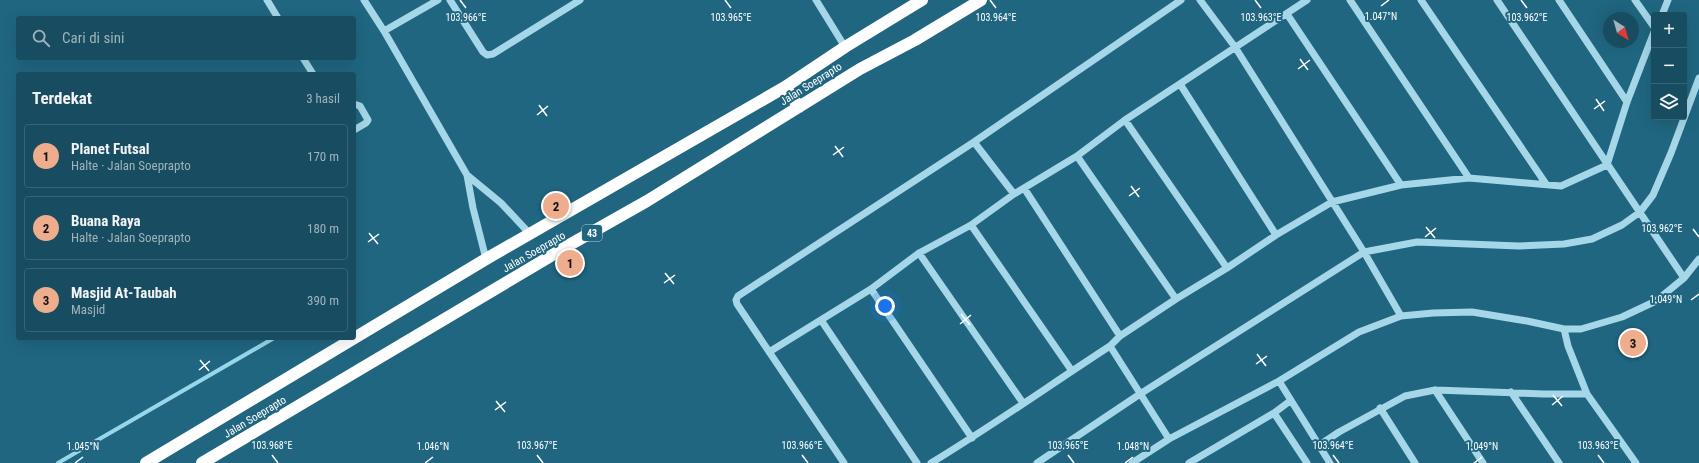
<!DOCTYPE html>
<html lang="id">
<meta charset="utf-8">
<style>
body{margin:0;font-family:"Roboto Condensed",sans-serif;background:#255669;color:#f1f3f6}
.controls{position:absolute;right:12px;top:12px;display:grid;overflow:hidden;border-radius:4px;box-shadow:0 4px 16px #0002}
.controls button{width:36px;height:36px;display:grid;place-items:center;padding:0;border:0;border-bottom:1px solid #366375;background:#184c60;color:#f1f3f6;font:20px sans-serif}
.compass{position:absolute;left:1603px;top:12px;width:36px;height:36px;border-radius:50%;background:#184c60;box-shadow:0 4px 16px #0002;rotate:143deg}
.you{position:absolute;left:885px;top:306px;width:14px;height:14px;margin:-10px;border:3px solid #fff;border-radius:50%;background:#1a73e8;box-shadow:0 0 0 6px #1a73e833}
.badge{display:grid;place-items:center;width:26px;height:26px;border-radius:50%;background:#eead8d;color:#111;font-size:13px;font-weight:700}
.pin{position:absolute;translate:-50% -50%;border:2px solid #fff;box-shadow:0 1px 4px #0006}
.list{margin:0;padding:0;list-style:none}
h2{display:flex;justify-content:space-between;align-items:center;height:52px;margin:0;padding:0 16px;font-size:17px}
h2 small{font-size:13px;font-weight:400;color:#9fb4bd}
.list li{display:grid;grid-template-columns:26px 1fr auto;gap:12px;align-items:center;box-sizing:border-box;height:64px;margin:0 8px 8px;padding:0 8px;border:1px solid #366375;border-radius:4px}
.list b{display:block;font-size:15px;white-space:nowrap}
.list p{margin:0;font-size:13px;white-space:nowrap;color:#9fb4bd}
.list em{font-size:13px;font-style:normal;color:#9fb4bd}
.icon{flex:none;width:22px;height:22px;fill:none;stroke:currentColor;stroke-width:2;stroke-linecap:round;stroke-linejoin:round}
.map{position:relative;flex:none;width:1699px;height:463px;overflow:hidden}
.search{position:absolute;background:#184c60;box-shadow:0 4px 16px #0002;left:16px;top:16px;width:340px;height:44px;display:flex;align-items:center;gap:10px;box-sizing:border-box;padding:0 14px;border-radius:4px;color:#9fb4bd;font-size:15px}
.panel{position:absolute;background:#184c60;box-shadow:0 4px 16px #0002;left:16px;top:72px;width:340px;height:268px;border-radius:4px}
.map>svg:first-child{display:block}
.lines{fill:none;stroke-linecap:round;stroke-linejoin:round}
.stream{stroke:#98d6ea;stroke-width:4}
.minor{stroke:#a5d7e8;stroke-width:7}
.highway{stroke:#fff;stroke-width:12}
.ticks{fill:none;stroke:#fff;stroke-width:1.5}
.labels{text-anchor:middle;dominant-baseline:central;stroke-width:4;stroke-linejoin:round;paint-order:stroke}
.shield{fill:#206680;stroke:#bcd1d9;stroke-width:1}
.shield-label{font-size:10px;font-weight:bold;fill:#fff}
.street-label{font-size:11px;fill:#fff;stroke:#206680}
.ticks-label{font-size:10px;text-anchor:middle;fill:#fff;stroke:#206680;stroke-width:4;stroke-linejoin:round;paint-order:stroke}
</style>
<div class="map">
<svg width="1699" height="463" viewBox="0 0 1699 463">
<rect width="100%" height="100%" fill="#206680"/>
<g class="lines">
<path class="stream" d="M58,463L274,338"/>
<path class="minor" d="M267,0L278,18
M364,0L384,31L467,175L501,203L530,234
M450,0L483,52L487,55L493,54L580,0
M816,0L845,47
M1200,0L1235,47L1364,252L1401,316
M1350,0L1469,178
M1421,0L1546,184
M1497,0L1684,278
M1559,0L1627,102
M1635,0L1654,27
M1287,14L1401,185
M1662,15L1668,0
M384,31L438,0
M303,58L313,74
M1180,84L1276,235
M354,104L360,106L368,120L366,123L354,130
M1125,120L1227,268
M974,142L1014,194
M1077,156L1176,299
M1607,165L1627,102L1654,32
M467,175L473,208L486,259
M1024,188L1120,336
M971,225L1072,371
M919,253L1023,403
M871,289L972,438
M821,320L917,463
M1564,329L1568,346L1587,394L1636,463
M1110,346L1169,439
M769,352L871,289L919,253L971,225L1014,194L1077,156L1125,120L1307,0
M1279,381L1330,463
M1435,390L1483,463
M1511,392L1559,463
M1380,408L1415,463
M1274,413L1307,463
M1318,446L1339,432L1405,396L1435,390L1544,394H1587
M844,463L737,304L736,300L738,296L974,142L1181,0
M931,463C992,426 1050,385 1110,346L1120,336L1176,299L1227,268L1276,235L1332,202L1401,185L1469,178L1561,186L1607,165
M1037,463L1140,394L1364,252L1417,242L1519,246L1564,244L1592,239L1622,225L1640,212L1653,195L1671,153L1699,78
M1132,463L1169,439L1279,381L1359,332L1401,316L1433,313L1472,312L1527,321L1564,329H1581L1622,317L1656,301L1684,278L1699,259
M1189,463L1274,413L1290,401"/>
<path class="highway" d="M785,87L799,107
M146,463L486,259L785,87L845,47L922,0
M202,463L571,244L647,201L860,69L915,40L981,0"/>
</g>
<path class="ticks" d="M460,0L466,8M725,0L731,8M990,0L996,8M1255,0L1261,8M1521,0L1527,8M1381,6L1389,0M1300,59L1308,70M1298,69L1310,60M1596,99L1604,111M539,105L547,116M1594,109L1605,101M537,115L548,106M835,146L843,157M833,155L844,147M1131,186L1139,197M1129,196L1140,188M1426,227L1435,238M1693,229L1699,237M369,233L378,244M1425,237L1436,228M368,242L379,234M665,273L674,284M664,283L675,275M1691,300L1699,294M961,314L970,325M960,324L971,315M1257,354L1266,366M200,360L209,371M1256,364L1267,356M199,370L210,361M1553,395L1562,406M496,401L505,412M1552,405L1563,396M495,410L506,402M272,455L278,463M537,455L543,463M802,455L808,463M1068,455L1074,463M1333,455L1339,463M1598,455L1604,463M75,463L83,457M425,463L433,457M1125,463L1133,457M1474,463L1482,457"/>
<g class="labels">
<rect class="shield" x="582" y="225" width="20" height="16" rx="3"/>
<g class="shield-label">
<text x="592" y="233">43</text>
</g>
<g class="street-label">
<text transform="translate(811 84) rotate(-32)">Jalan Soeprapto</text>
<text transform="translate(534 252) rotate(-30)">Jalan Soeprapto</text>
<text transform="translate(255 417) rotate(-31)">Jalan Soeprapto</text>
</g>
</g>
<g class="ticks-label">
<text x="1381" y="20">1.047°N</text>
<text x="466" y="21">103.966°E</text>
<text x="996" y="21">103.964°E</text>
<text x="1261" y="21">103.963°E</text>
<text x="731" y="21">103.965°E</text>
<text x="1527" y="21">103.962°E</text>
<text x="1662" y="232">103.962°E</text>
<text x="1666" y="303">1.049°N</text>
<text x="272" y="449">103.968°E</text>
<text x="537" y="449">103.967°E</text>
<text x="802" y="449">103.966°E</text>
<text x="1068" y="449">103.965°E</text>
<text x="1333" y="449">103.964°E</text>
<text x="1598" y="449">103.963°E</text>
<text x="83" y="450">1.045°N</text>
<text x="433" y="450">1.046°N</text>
<text x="1133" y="450">1.048°N</text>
<text x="1482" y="450">1.049°N</text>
</g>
</svg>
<div class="controls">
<button>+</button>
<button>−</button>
<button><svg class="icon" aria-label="layers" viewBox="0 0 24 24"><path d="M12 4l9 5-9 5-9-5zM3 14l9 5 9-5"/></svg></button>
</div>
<svg class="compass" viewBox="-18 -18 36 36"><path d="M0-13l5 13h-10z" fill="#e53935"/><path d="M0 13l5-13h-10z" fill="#9fb4bd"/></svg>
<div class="you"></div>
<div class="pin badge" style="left:570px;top:263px">1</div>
<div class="pin badge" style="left:556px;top:206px">2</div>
<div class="pin badge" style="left:1633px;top:343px">3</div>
<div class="search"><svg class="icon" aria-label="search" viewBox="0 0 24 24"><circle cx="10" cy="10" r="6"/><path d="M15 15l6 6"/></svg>Cari di sini</div>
<section class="panel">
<h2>Terdekat<small>3 hasil</small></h2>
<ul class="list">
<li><span class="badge">1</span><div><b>Planet Futsal</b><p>Halte · Jalan Soeprapto</p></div><em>170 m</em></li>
<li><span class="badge">2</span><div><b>Buana Raya</b><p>Halte · Jalan Soeprapto</p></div><em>180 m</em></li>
<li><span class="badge">3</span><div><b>Masjid At-Taubah</b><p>Masjid</p></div><em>390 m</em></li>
</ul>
</section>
</div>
